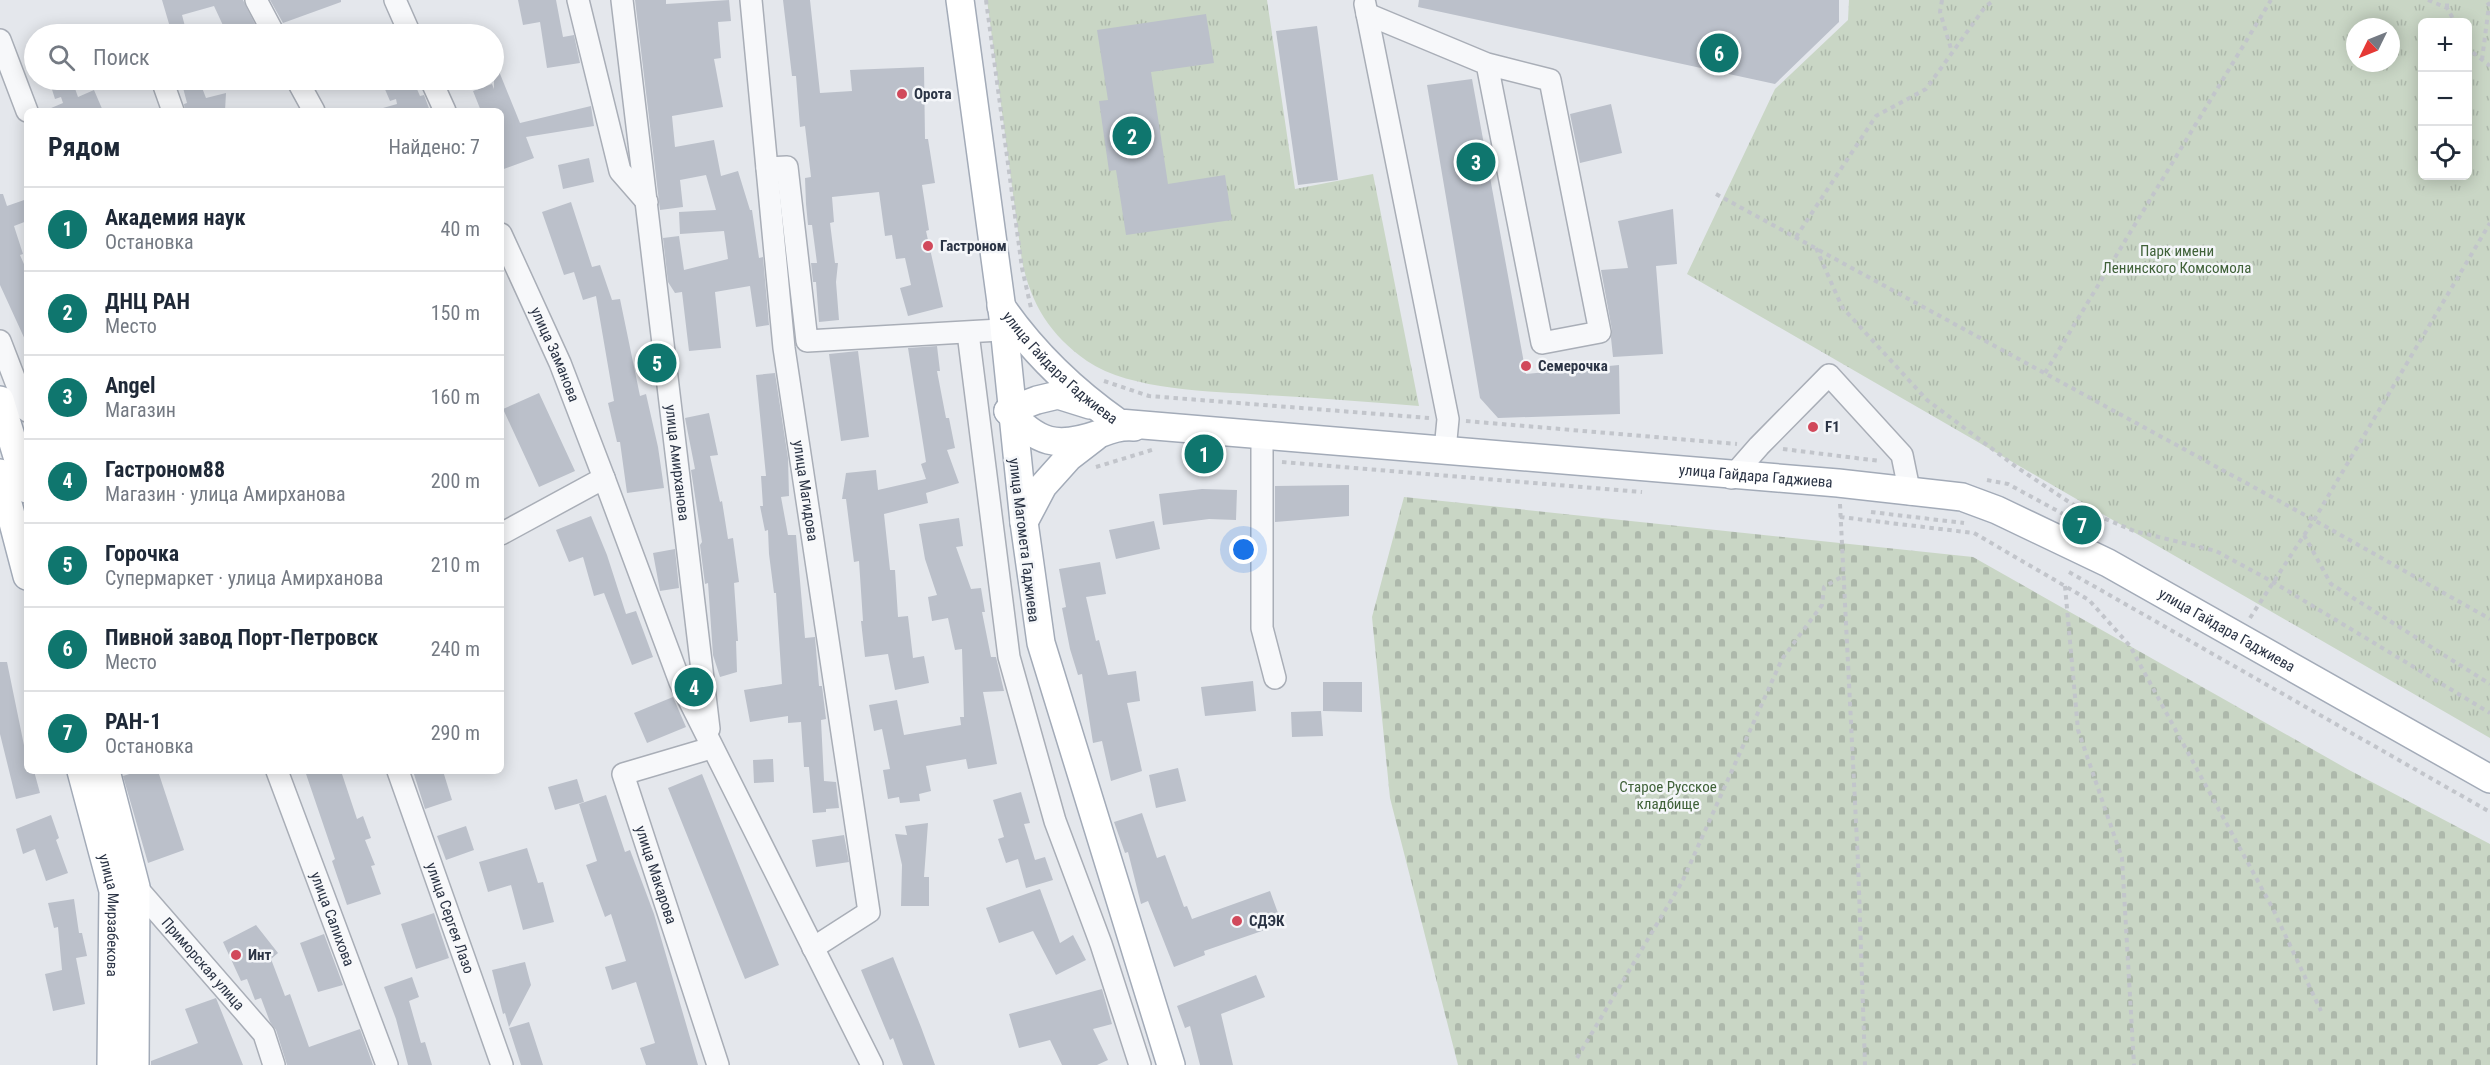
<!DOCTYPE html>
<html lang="ru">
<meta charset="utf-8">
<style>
body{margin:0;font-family:"Roboto Condensed",sans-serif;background:#f6f6f7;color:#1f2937}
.controls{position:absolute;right:18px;top:18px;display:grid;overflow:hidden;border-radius:9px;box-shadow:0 3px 15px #0003}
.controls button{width:54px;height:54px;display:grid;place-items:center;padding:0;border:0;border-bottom:2px solid #e0e1e3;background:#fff;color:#1f2937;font:30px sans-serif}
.compass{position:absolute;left:2346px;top:18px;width:54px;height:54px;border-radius:50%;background:#fff;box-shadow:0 3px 15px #0003;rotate:227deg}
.you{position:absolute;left:1244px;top:550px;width:21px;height:21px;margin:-15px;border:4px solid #fff;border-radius:50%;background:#1a73e8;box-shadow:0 0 0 9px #1a73e833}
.badge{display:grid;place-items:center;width:39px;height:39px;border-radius:50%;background:#0f766e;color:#fff;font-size:20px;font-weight:700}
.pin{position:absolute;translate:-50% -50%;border:3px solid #fff;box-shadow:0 2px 6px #0006}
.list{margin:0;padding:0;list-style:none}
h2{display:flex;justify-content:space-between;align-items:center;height:78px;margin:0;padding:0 24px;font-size:26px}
h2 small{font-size:20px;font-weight:400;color:#747a83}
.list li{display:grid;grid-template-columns:39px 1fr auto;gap:18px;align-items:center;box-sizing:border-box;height:84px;padding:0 24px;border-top:2px solid #e0e1e3}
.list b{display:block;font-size:22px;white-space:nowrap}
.list p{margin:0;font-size:20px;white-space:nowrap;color:#747a83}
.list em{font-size:20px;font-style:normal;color:#747a83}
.icon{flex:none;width:33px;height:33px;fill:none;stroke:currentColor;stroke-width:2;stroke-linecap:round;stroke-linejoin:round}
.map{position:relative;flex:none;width:2490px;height:1065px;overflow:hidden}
.search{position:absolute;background:#fff;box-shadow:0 3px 15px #0003;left:24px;top:24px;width:480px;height:66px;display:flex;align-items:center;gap:15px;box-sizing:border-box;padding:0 21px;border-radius:33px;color:#747a83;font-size:22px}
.panel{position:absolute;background:#fff;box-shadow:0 3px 15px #0003;left:24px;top:108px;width:480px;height:666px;border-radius:9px}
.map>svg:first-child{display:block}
.cemetery{fill:url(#cemetery-stones)}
.park{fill:url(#park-tufts);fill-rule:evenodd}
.building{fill:#bbc0ca}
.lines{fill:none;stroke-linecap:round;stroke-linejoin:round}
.minor-casing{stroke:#a9aeb7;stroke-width:24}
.major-casing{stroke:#a3abb8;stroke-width:30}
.path{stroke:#c2c5cb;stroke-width:4;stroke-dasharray:4.5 4.5;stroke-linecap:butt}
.minor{stroke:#f7f8fa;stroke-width:21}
.major{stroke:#fff;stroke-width:27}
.poi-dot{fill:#d1495b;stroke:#f4f6f9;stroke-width:2}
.labels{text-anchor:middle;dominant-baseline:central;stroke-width:5;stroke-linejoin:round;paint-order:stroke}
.poi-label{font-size:15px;font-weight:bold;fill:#2b3445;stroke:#f4f6f9;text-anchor:start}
.park-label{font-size:15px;fill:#3f6138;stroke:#f4f6f9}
.street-label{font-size:15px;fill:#2b3445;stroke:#f4f6f9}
</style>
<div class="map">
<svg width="2490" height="1065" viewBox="0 0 2490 1065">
<defs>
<pattern id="cemetery-stones" width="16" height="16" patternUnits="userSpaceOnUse" patternTransform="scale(1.5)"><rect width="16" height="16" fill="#c9d6c5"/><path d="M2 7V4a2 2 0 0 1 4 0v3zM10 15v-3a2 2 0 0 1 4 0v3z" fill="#adb8ab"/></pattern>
<pattern id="park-tufts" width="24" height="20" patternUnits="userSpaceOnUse" patternTransform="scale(1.5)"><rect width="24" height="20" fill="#c9d6c5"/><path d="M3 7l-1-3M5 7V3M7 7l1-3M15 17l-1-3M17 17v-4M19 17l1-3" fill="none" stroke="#adb8ab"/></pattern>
</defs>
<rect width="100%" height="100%" fill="#e4e7ec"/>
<path class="cemetery" d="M1404,497L1973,557L2349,770L2490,844V1065H1458L1390,798L1372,617Z"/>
<path class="park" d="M987,0H1267L1295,189L1373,174L1419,406C1367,402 1316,398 1264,395C1212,391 1131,391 1087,361C1050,335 1031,304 1022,261Z
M1849,0H2490V738L1687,274L1775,89L1848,20ZM2422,22H2468V176H2422ZM2355,27H2391V63H2355Z"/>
<path class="building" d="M162,0H243L259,32L253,34H227L214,6L182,15L187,34H172Z
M270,0H341V2L283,23Z
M518,0H556L563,37L574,35L580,63L547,68L540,22L523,25Z
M635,0H666V4L729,0L731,21L718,22L721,58L714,59L723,107L672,116L675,147L714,140L721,176L738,171L750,210H752L759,258L763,257L769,325L756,327L750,286L715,292L721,348L689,351L682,292L675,293L668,282L663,238L679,236L684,270L728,259L724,231L680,234L679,212L716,210L706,175L680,180L683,207L660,210Z
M783,0H810L820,93L852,91L850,70L924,67L925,139H928L935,183L922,185L929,230L926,231L943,307L908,316L900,288L911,285L905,258L896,259L892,235L885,236L879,192L832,197L834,222L830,223L835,263H838L836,282L839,320L819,322L816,282H813L811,263H817L812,225H808L806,204L805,178L811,177L805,126L800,127L796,76H792Z
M1419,0H1839V22L1775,84L1418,7Z
M1206,14L1214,63L1151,72L1168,184L1225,175L1232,220L1126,235L1116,170L1109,171L1099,101L1108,100L1097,30Z
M1317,26L1338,180L1298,185L1276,31Z
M494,59L520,123L591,106L594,126L526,137L534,158L501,170V111H481L473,91L492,84L494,89Z
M1472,79L1526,374L1619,365L1620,414L1498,418L1480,398L1427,85Z
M49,80H72L78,97L94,90L103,111H44L63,103L61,97L55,99Z
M181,80H199L206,98L226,93L225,111H185L184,104L187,103Z
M381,80H413L420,96L424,95L430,111H384L383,108L397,104L396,99L390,101Z
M1611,104L1622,153L1580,163L1570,114Z
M589,158L594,182L563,189L558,165Z
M0,194H3L7,206L27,199V221L14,226L23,254L20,255L27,271V344L0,285Z
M571,202L592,267L600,265L612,300L620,299L640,396L646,394L658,447L664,488L627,493L620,442H617L608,403L614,401L596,296L583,300L574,272L564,275L542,212Z
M1673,209L1677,264L1656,266L1663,354L1613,357L1611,338L1612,330L1601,270L1628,268L1618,221Z
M937,346L940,371H937L946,418H949L955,448L947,450L959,483L926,493L928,503L884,514L890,570H895L898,617L908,616L913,658L924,656L929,683L895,690L888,654L865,657L861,621H863L859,561L854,562L846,499H842L846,473L876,470L878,490L926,479L921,464L926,462L908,348Z
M858,351L869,437L841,441L829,354Z
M775,373L788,458L789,496L781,497L788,535H796L805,638L815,637L819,686H822L826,719L821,720L824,781L836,782L839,808L826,809V812L813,813L809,767H804L801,722L788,723V716L750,722L744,690L782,684L776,593H774L769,554L768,530L765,531L760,506H763L761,476H766L756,375Z
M539,393L575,471L539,487L503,409Z
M709,413L718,455L710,456L720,502L722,501L728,539L733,538L739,582L734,583L738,641H736L737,672L720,677L713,655L708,583L705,584L700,545L702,542L691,470L695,469L685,418Z
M1349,485V516L1275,522V486Z
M1202,489L1237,490L1236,520L1209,519L1163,525L1159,494Z
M591,516L607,555L626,614L636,611L653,657L632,665L604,593L594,596L583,557L569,562L556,530Z
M959,518L963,546L956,547L971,589L981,588L985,612H982L991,657H996L1004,691L983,692L997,764L968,769L966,759L926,766L931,791L919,794L920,801L900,803L899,797L888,799L883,770L890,769L882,729L874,731L869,705L897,700L904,735L961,725L960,717H964L962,649L955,650L948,618L932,621L928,597L937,595L925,559L919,524Z
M1154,521L1160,549L1116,559L1109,530Z
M675,549L679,588L660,591L653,553Z
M1100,562L1106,594L1086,597L1096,641L1099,640L1108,675L1136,671L1140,701L1127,703L1142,771L1111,781L1102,741L1093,743L1082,674L1078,675L1070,649L1062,608L1066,607L1059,569Z
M0,662H7L27,760V771H34L40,793L16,799L0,734Z
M1253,681L1256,711L1205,716L1201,687Z
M1323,682H1362V712L1323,711Z
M673,697L686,727L647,743L634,713Z
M1321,711L1323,736L1292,737L1291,712Z
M773,759L774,782L754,783L753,760Z
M1178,768L1186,801L1156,808L1149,775Z
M139,771H158L184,850L148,863L123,776Z
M305,771H341L357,819L363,816L371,838L365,840L375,865L371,866L381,894L347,905L332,861L335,859Z
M413,771H443L452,800L425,809Z
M702,774L779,965L745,979L668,788Z
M577,779L584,802L555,810L548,787Z
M1021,792L1030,823L1024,824L1035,860L1045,857L1053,880L1026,888L1018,859L1006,863L998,839L1004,837L993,800Z
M606,795L625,852L630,850L654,914L698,1065H646L640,1048L655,1043L636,982L612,990L605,967L626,961L611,914L605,917L586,865L597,861L579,804Z
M1142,813L1157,858L1165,855L1184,907L1187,906L1192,919L1270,891L1282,924L1204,951L1205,955L1174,967L1148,901L1141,904L1128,852L1125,853L1114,822Z
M51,815L59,838L56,840L68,873L46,881L35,849L23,854L16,829Z
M928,823L924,877H929V906H901L902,865L895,834L907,835L905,826Z
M466,826L474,850L446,860L437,836Z
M844,835L849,862L816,867L812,840Z
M527,848L538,883L543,882L554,922L523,930L511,885L488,892L479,862Z
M1040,889L1060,943L1073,935L1086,960L1056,975L1033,931L999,943L986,908Z
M74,899L79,933H82L87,956L76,958L85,1004L53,1011L45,974L62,970L58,927L54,928L48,903Z
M434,913L449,958L416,969L401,924Z
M256,925L278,953L271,959L285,996L290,994L309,1047L360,1029L373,1065H287L276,1030L270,1022L261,998L255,1000L247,979L241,981L223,942Z
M324,934L343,985L318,992L300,943Z
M893,957L921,1027L935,1065H903L893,1038L890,1040L861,970Z
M525,962L531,985L509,1027L505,1013L503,1014L492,970Z
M1256,975L1265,997L1221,1014L1233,1065H1200L1190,1026L1185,1028L1177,1006Z
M412,977L419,997L409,1001L421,1043L425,1042L432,1065H408L396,1019L384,987Z
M1102,989L1112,1024L1093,1029L1108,1060L1097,1065H1062L1050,1040L1019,1048L1009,1014Z
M216,998L243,1065H151V1061L198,1043L185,1009Z
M529,1022L543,1065H521L509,1028Z"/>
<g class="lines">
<g class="minor-casing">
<g id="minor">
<path d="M256,0L274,34"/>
<path d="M395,0L410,34"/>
<path d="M578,0L620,171L647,202"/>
<path id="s1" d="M622,0L709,729"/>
<path id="s2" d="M751,0L784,348L869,912L813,948"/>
<path d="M1365,4L1448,419L1445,450"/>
<path d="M1367,14L1487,64L1542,343L1600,332L1550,80L1487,64"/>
<path d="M0,40L27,111"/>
<path d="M162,80L173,111"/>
<path d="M297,80L314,111"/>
<path d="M431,80L445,111"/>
<path d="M767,168L787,167L807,341L1000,330"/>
<path id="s3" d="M501,234L560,363L604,478"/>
<path d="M968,333L1009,657L1055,821L1101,944L1140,1065"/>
<path d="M0,341L27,411"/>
<path d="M1262,436V628L1275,678"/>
<path d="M1731,478L1759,446L1829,375L1902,455L1910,494"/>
<path d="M501,534L604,478L680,682L872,1065"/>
<path id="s4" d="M711,748L623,774L718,1065"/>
<path id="s5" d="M277,771L387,1065"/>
<path id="s6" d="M398,771L502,1065"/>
<path id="s7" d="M128,888L136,887L264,1034L274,1065"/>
</g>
</g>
<g class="major-casing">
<g id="major">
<path d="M960,0L1003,317L1024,522L1041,643L1171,1065"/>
<path id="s8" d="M1001,306C1032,351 1075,392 1119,423L1838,483L1962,497L1997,510L2108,563L2490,779"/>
<path d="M0,400L27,489"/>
<path d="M1008,411C1038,443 1056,449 1099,434C1112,429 1120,426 1134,427"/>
<path d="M1008,411L1037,400L1058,395L1090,405"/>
<path d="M0,473L27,576"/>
<path d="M1024,522L1043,486L1069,457L1095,437"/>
<path id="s9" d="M81,771L113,891L111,1065"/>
<path d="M106,771L136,887L135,1065"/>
</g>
</g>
<path class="path" d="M986,0L1022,268L1031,308
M1942,0L1940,12L1952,52
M2428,0L2447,8L2455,22
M2447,8V0
M2468,45L2471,51L2490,66
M2482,60L2489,5L2486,0
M1716,194L2314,520L2490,619
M1796,237L1876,116L1926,89L1985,7L1994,0
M1816,248L1842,307L1927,400L2015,466L2075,506L2134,531L2216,551L2273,582L2490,713
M2045,373L2271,0
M1104,381L1149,396L1429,418
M1466,421L1737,444
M1783,449L1880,461
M1282,462L1642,492
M1096,467L1155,449
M1987,480L2008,484L2065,515
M1840,504L1858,862L1865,1065
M1871,512L1964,523
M1840,517L1974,533L2089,600L2130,646L2273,909L2321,1011
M2304,535L2331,584L2490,684
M2069,572L2490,812
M2065,586L2078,730L2122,858L2134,1065
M2250,618L2314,520L2490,223
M1577,1058L1682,882L1782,659L1822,605L1824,587L1843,576"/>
<use href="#minor" class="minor"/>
<use href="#major" class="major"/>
</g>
<g class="poi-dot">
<circle cx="902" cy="94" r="6"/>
<circle cx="928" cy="246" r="6"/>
<circle cx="1526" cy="366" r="6"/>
<circle cx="1813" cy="427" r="6"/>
<circle cx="1237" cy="921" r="6"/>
<circle cx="236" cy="955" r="6"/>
</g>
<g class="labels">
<g class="poi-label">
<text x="914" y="94">Орота</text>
<text x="940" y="246">Гастроном</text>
<text x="1538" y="366">Семерочка</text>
<text x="1825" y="427">F1</text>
<text x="1249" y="921">СДЭК</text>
<text x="248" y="955">Инт</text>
</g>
<g class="park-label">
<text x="2177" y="251">Парк имени<tspan x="2177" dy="17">Ленинского Комсомола</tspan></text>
<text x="1668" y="787">Старое Русское<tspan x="1668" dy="17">кладбище</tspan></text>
</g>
<g class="street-label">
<text stroke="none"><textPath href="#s3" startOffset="132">улица Заманова</textPath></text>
<text stroke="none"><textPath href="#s8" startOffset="86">улица Гайдара Гаджиева</textPath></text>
<text stroke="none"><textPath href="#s1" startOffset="466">улица Амирханова</textPath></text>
<text stroke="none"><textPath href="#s8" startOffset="806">улица Гайдара Гаджиева</textPath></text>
<text stroke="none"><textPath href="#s2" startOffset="494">улица Магидова</textPath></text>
<text transform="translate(1024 540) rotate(83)">улица Магомета Гаджиева</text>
<text stroke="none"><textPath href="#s8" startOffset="1310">улица Гайдара Гаджиева</textPath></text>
<text stroke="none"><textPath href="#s4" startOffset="198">улица Макарова</textPath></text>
<text stroke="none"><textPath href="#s9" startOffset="148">улица Мирзабекова</textPath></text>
<text stroke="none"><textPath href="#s5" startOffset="158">улица Салихова</textPath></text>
<text stroke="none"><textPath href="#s6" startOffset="156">улица Сергея Лазо</textPath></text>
<text stroke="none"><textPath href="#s7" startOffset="110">Приморская улица</textPath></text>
</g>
</g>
</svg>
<div class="controls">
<button>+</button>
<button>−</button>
<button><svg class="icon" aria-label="locate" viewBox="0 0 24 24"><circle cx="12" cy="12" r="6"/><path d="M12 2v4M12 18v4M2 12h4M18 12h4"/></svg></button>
</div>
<svg class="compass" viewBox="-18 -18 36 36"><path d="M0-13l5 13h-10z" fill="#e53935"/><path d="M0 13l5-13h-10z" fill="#747a83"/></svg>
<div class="you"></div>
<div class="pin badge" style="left:1204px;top:454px">1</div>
<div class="pin badge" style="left:1132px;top:136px">2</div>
<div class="pin badge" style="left:1476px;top:162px">3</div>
<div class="pin badge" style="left:694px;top:687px">4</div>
<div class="pin badge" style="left:657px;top:363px">5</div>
<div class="pin badge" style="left:1719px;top:53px">6</div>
<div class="pin badge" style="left:2082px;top:525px">7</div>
<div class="search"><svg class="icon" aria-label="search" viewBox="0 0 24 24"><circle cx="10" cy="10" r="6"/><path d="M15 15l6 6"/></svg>Поиск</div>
<section class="panel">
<h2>Рядом<small>Найдено: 7</small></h2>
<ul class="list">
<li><span class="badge">1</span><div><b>Академия наук</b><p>Остановка</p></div><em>40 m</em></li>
<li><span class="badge">2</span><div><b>ДНЦ РАН</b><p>Место</p></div><em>150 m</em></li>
<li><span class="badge">3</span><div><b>Angel</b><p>Магазин</p></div><em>160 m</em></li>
<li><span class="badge">4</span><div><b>Гастроном88</b><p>Магазин · улица Амирханова</p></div><em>200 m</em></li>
<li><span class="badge">5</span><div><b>Горочка</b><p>Супермаркет · улица Амирханова</p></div><em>210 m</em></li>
<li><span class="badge">6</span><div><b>Пивной завод Порт-Петровск</b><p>Место</p></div><em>240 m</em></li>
<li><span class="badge">7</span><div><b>РАН-1</b><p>Остановка</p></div><em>290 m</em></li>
</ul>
</section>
</div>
